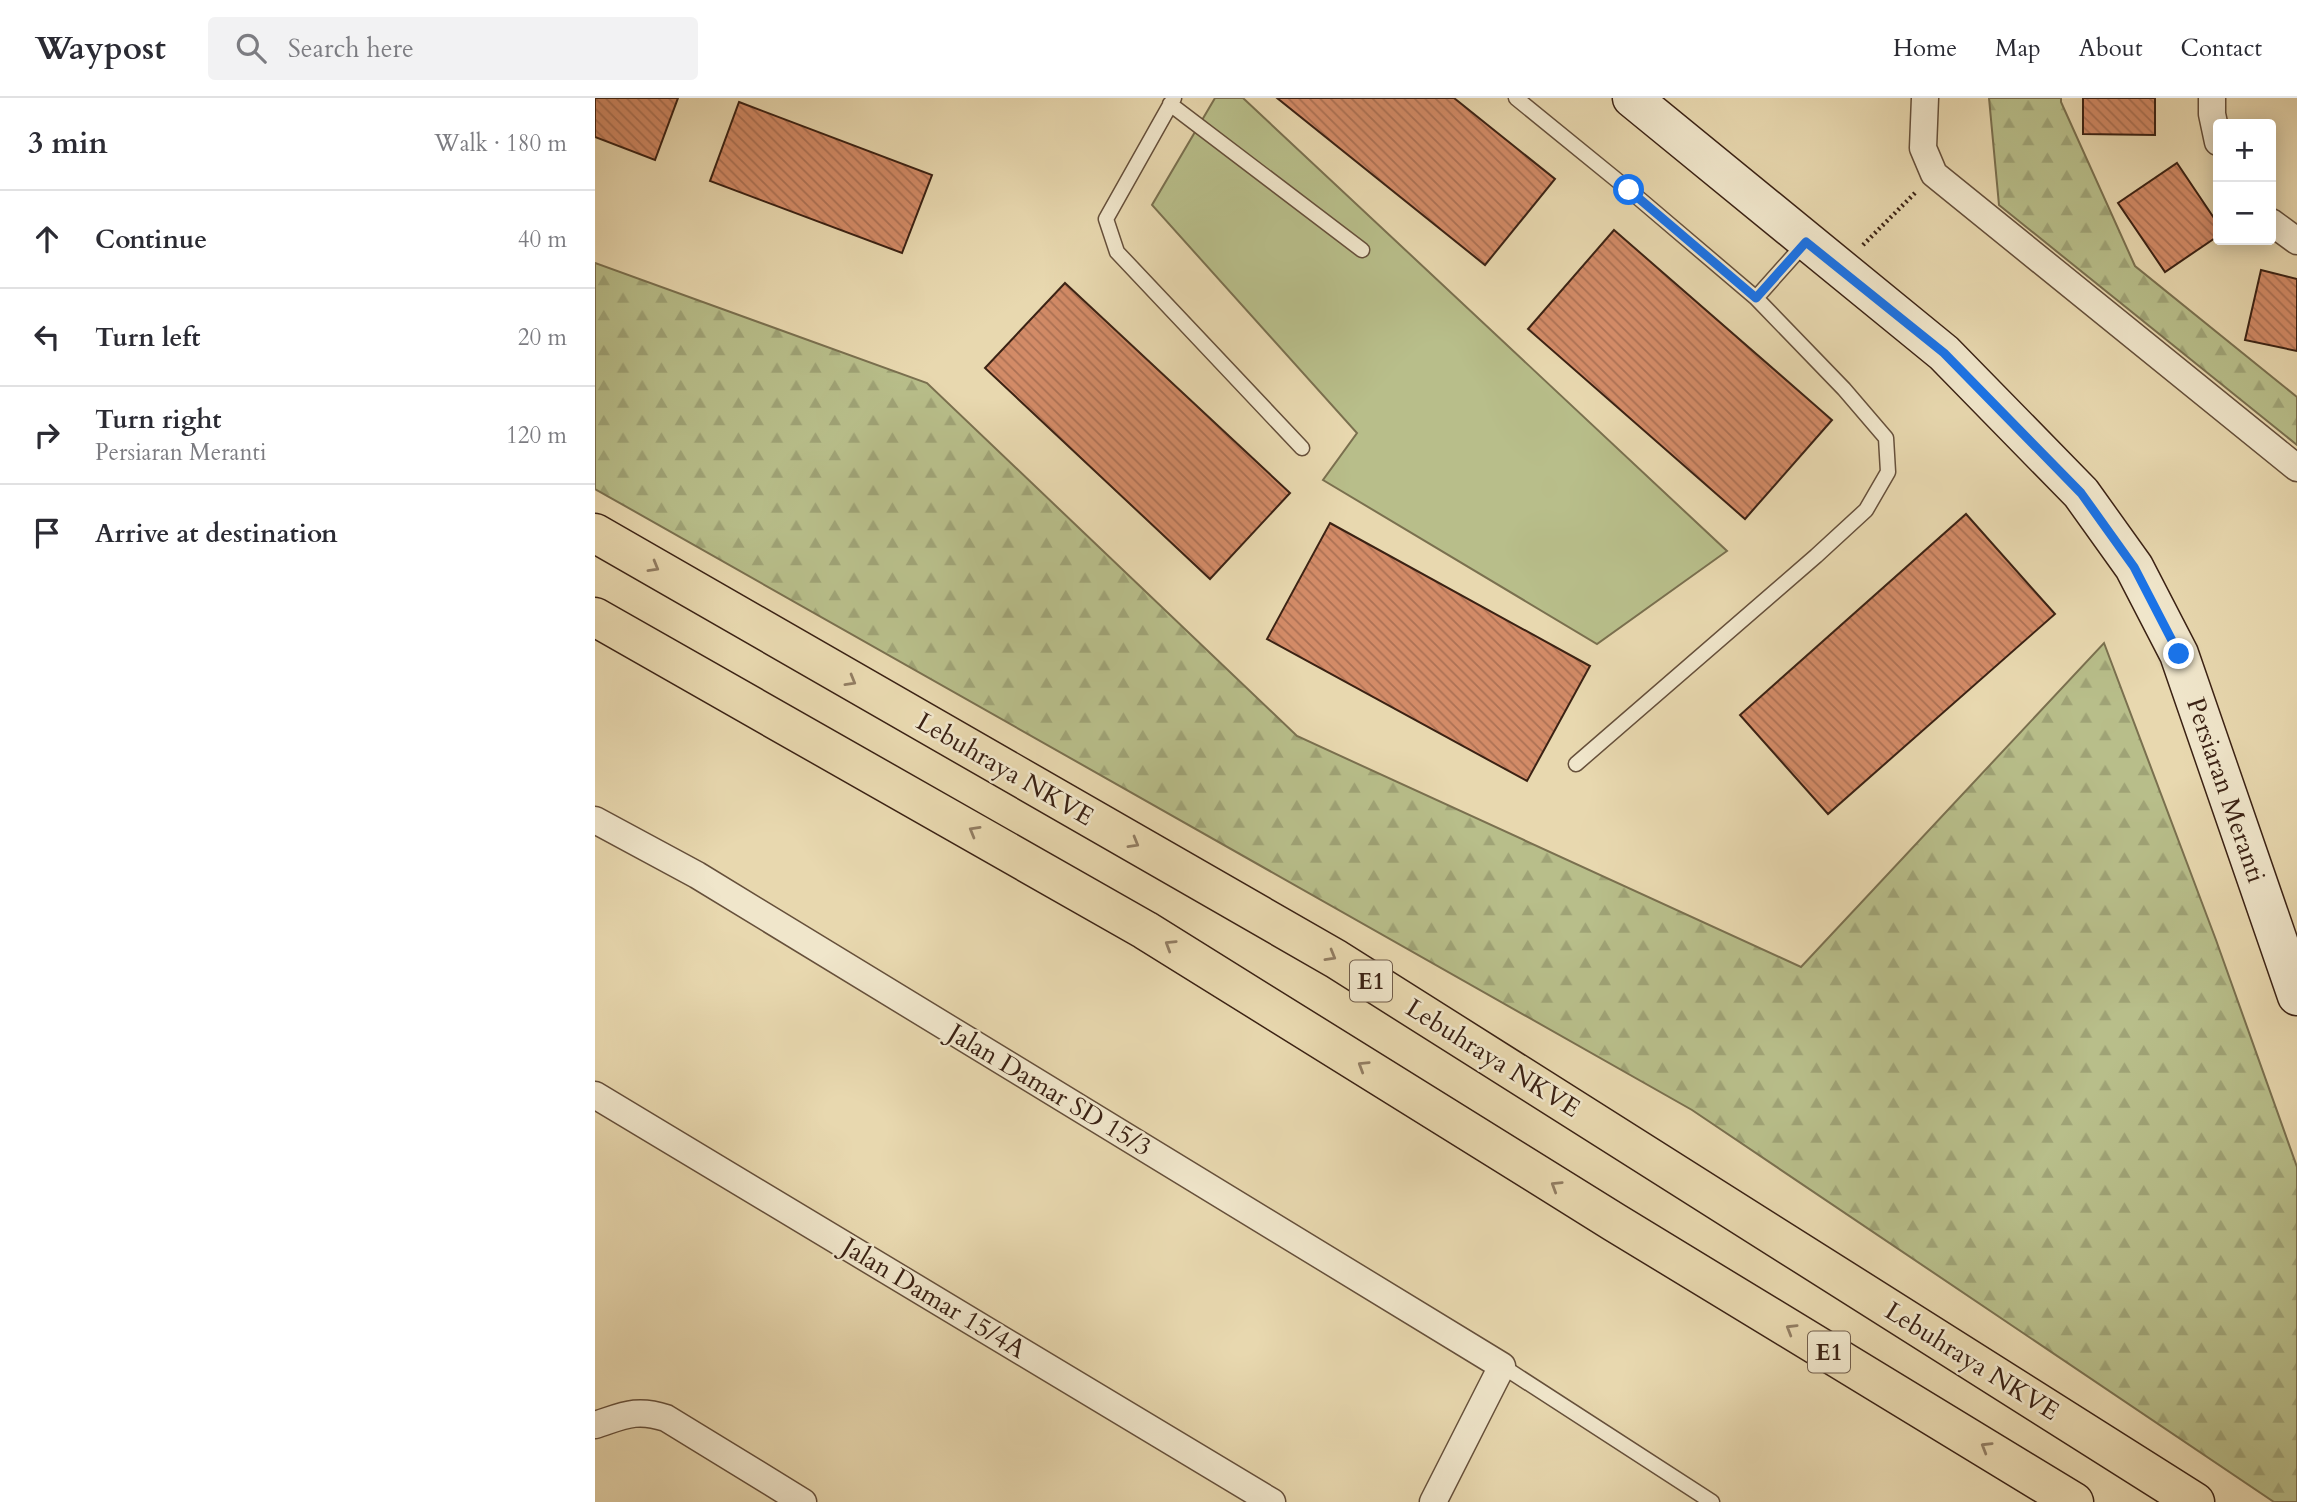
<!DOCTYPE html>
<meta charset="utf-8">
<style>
body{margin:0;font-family:Cardo,serif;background:#f2f2f3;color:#2b2b33}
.controls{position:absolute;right:21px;top:21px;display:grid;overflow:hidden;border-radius:7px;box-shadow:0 4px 18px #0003}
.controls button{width:63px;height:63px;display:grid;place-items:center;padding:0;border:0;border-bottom:2px solid #e1e1e2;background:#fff;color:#2b2b33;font:35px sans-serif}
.stop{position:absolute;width:21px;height:21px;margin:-16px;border:5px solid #1a73e8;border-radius:50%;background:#fff}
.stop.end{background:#1a73e8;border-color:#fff;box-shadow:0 2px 7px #0008}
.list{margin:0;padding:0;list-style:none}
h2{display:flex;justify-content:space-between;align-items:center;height:91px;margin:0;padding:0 28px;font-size:30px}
h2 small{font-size:23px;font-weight:400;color:#7c7c81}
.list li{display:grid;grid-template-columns:46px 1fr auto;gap:21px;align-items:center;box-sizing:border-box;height:98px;padding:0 28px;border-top:2px solid #e1e1e2}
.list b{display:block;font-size:26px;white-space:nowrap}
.list p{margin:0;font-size:23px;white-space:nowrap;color:#7c7c81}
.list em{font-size:23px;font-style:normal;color:#7c7c81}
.icon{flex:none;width:38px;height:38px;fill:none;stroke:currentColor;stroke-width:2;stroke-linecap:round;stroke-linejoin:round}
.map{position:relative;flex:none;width:1702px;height:1404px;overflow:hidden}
header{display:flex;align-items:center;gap:42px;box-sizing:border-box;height:98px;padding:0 35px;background:#fff;border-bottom:2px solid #e1e1e2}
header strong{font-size:33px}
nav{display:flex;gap:38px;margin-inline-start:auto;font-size:24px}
.search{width:490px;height:63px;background:#f2f2f3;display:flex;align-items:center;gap:18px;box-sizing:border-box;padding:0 24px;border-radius:7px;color:#7c7c81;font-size:26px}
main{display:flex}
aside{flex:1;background:#fff}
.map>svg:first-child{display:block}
.green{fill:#b8be8a;stroke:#7a704f;stroke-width:2}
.forest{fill:url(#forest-firs);stroke:#7a704f;stroke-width:2}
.building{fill:url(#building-back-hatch);stroke:#3b2214;stroke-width:2}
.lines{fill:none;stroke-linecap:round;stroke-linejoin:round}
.lane-casing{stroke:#66503b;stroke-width:17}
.street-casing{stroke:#66503b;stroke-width:29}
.secondary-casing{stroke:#3b2214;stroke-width:41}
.highway-casing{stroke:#3b2214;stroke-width:41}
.path{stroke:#3b2214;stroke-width:4.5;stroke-dasharray:2 3.5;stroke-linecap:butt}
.lane{stroke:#f0e6cb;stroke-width:14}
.street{stroke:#f0e6cb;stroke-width:26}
.secondary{stroke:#f0e6cb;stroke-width:38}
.highway{stroke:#e8d8af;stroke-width:38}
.oneway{stroke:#927d62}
.route{stroke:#1a73e8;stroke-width:9}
.labels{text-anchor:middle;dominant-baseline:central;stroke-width:5;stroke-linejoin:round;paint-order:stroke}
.shield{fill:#f0e6cb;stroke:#715d4b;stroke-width:2}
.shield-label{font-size:24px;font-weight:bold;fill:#3b2214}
.street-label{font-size:26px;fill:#3b2214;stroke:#f0e6cb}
</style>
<header>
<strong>Waypost</strong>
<div class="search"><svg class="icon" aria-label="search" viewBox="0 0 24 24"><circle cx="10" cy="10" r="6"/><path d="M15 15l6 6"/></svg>Search here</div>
<nav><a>Home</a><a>Map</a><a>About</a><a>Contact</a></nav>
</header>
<main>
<aside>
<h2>3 min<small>Walk · 180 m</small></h2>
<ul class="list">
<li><svg class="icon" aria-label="ahead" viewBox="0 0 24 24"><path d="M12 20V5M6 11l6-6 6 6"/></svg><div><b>Continue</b></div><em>40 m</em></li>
<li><svg class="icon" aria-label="left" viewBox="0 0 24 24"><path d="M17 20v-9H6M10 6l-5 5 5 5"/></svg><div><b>Turn left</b></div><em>20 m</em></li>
<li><svg class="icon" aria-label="right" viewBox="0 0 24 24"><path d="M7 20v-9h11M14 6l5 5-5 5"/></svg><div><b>Turn right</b><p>Persiaran Meranti</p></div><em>120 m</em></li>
<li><svg class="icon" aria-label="arrive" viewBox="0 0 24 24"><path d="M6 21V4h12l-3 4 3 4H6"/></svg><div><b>Arrive at destination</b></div></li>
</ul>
</aside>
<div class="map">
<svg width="1702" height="1404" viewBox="0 0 1702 1404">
<defs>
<pattern id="forest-firs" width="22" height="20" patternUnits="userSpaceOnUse" patternTransform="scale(1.75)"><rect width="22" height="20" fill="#b8be8a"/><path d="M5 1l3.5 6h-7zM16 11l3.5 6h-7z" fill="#9fa376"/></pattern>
<pattern id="building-back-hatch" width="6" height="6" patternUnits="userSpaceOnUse" patternTransform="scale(1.75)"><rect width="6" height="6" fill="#d38b67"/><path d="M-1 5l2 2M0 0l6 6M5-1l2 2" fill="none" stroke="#ac7154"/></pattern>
</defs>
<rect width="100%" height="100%" fill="#e8d8af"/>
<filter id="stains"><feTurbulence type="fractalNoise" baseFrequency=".00286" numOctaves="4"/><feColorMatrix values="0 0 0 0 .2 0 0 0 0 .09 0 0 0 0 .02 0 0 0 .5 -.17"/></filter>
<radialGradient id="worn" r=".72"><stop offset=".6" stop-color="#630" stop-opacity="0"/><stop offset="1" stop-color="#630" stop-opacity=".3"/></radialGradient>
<path class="green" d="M620,0H648L1132,453L1002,546L728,382L762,335L557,107Z"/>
<path class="forest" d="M1394,0H1466V4L1540,168L1702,299V347L1404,107Z
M0,165L332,285L702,638L1206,869L1509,545L1621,842L1702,1069V1404H1679L1097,1012L0,391Z"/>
<path class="building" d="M0,0H83L60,62L0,39Z
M682,0H859L960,81L890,167Z
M1488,0H1560V37L1488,36Z
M144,4L337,77L307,155L115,83Z
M1582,65L1623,126V138L1570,174L1523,105Z
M1019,132L1237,322L1150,421L933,231Z
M1666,172L1702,181V253L1650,242Z
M470,185L695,395L615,481L390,270Z
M1371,416L1460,516L1233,716L1145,617Z
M735,425L995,568L932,683L672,541Z"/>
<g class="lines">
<g class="lane-casing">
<path id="lane" d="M579,0L511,121L522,154L707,350
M921,0L1034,92L1161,200L1249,291L1291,340L1293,374L1271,412L1221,458L981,666
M575,6L767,152
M1161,200L1211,144
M907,1268L1117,1404"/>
</g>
<g class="street-casing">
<path id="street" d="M1330,0L1328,50L1339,76L1702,370
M1617,0V16L1623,44
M1676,124L1702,143
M0,722L102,777L907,1268L838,1404
M0,997L677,1404
M0,1327C28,1318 41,1310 71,1320L208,1404"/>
</g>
<g class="secondary-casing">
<path id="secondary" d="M1037,0L1349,255L1486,395L1539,469L1584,556L1702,898"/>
</g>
<g class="highway-casing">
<path id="highway" d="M0,435L741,861L1600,1404
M0,519L550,832L1019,1124L1479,1404"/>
</g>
<path class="path" d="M1268,147L1321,94"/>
<use href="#lane" class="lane"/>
<use href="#street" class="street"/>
<use href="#secondary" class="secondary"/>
<use href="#highway" class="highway"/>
</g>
<defs><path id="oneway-chevron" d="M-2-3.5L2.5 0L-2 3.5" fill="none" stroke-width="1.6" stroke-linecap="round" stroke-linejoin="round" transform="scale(1.75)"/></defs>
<g class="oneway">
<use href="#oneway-chevron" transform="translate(59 469) rotate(30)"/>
<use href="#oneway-chevron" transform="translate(256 583) rotate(30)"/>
<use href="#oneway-chevron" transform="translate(379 733) rotate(-150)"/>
<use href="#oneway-chevron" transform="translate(539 745) rotate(30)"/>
<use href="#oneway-chevron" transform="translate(575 847) rotate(-148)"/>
<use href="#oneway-chevron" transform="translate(736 858) rotate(30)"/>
<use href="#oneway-chevron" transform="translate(768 968) rotate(-148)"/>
<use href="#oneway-chevron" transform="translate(961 1088) rotate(-148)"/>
<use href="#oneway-chevron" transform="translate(1196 1231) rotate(-149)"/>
<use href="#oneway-chevron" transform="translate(1391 1349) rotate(-149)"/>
</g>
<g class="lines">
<path class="route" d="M1034,92L1161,200L1211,144L1349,255L1486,395L1539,469L1584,556"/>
</g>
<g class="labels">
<g class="shield">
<rect x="755" y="862.5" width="42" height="41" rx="5"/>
<rect x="1213" y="1233.5" width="42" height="41" rx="5"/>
</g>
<g class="shield-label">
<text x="776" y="883">E1</text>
<text x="1234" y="1254">E1</text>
</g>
<g class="street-label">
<text transform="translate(410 671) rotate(30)">Lebuhraya NKVE</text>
<text transform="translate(1631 692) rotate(71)">Persiaran Meranti</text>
<text transform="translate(898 960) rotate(32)">Lebuhraya NKVE</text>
<text transform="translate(455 992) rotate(31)">Jalan Damar SD 15/3</text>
<text transform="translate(339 1200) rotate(31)">Jalan Damar 15/4A</text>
<text transform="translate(1377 1263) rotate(32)">Lebuhraya NKVE</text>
</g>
</g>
<rect width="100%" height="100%" filter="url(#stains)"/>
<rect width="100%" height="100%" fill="url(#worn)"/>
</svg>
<div class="controls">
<button>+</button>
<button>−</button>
</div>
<div class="stop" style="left:1034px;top:92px"></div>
<div class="stop end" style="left:1584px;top:556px"></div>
</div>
</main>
